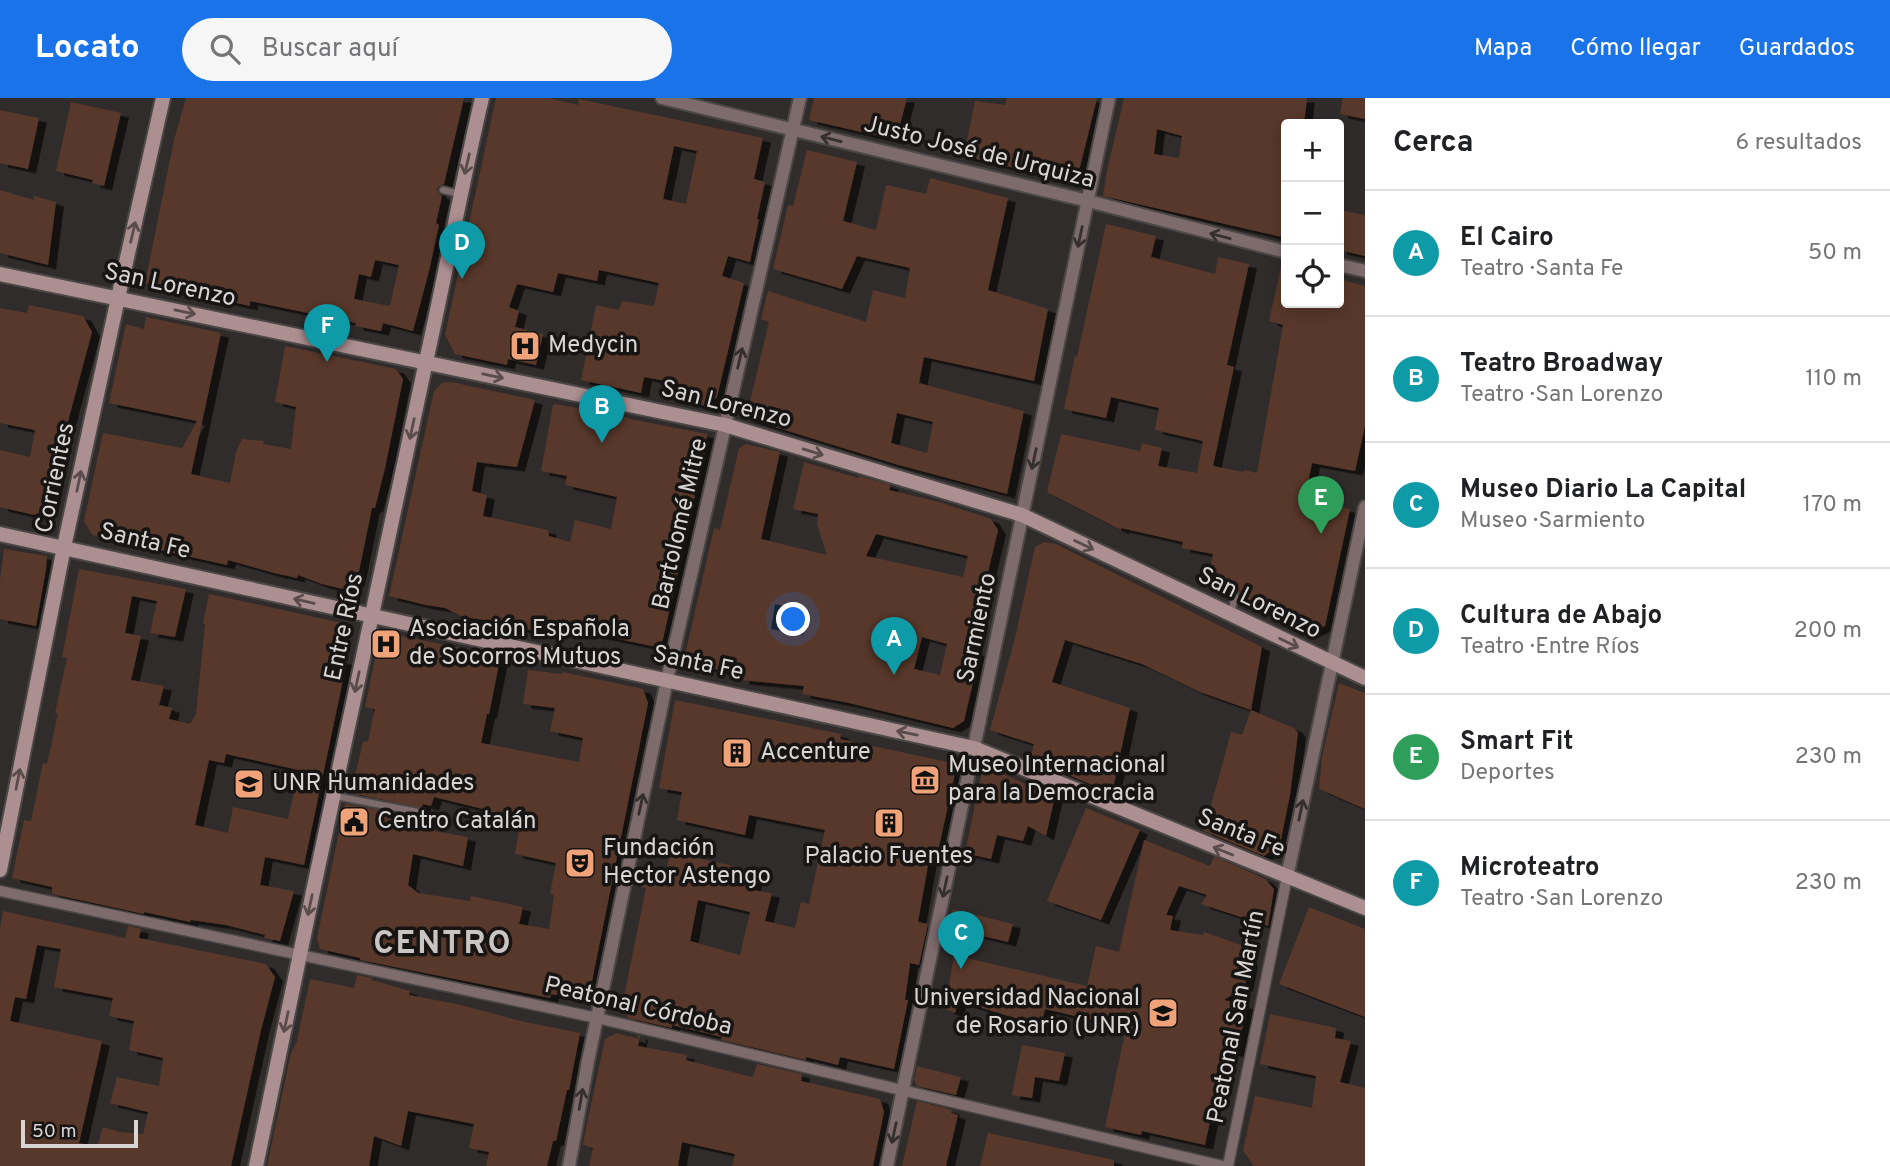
<!DOCTYPE html>
<html lang="es">
<meta charset="utf-8">
<style>
body{margin:0;font-family:Overpass,sans-serif;background:#f6f6f6;color:#202124}
.controls{position:absolute;right:21px;top:21px;display:grid;overflow:hidden;border-radius:7px;box-shadow:0 4px 18px #0003}
.controls button{width:63px;height:63px;display:grid;place-items:center;padding:0;border:0;border-bottom:2px solid #e0e0e0;background:#fff;color:#202124;font:35px sans-serif}
.scale{position:absolute;left:21px;bottom:18px;width:117px;box-sizing:border-box;padding-left:7px;border:4px solid #d8d5d4;border-top:0;font-size:19px;line-height:24px;white-space:nowrap;color:#d8d5d4;-webkit-text-stroke:5px #171514;paint-order:stroke}
.you{position:absolute;left:794px;top:522px;width:24px;height:24px;margin:-18px;border:5px solid #fff;border-radius:50%;background:#1a73e8;box-shadow:0 0 0 10px #1a73e833}
.badge{display:grid;place-items:center;width:46px;height:46px;border-radius:50%;background:#1a73e8;color:#fff;font-size:23px;font-weight:700}
.pin{position:absolute;translate:-50% -58px;filter:drop-shadow(0 2px 4px #0008)}
.pin::after{content:'';position:absolute;top:37px;width:24px;height:21px;background:inherit;clip-path:polygon(0 0,100% 0,50% 100%)}
.list{margin:0;padding:0;list-style:none}
h2{display:flex;justify-content:space-between;align-items:center;height:91px;margin:0;padding:0 28px;font-size:30px}
h2 small{font-size:23px;font-weight:400;color:#757577}
.list li{display:grid;grid-template-columns:46px 1fr auto;gap:21px;align-items:center;box-sizing:border-box;height:126px;padding:0 28px;border-top:2px solid #e0e0e0}
.list b{display:block;font-size:26px;white-space:nowrap}
.list p{margin:0;font-size:23px;white-space:nowrap;color:#757577}
.list em{font-size:23px;font-style:normal;color:#757577}
.icon{flex:none;width:38px;height:38px;fill:none;stroke:currentColor;stroke-width:2;stroke-linecap:round;stroke-linejoin:round}
.map{position:relative;flex:none;width:1365px;height:1068px;overflow:hidden}
header{display:flex;align-items:center;gap:42px;box-sizing:border-box;height:98px;padding:0 35px;background:#1a73e8;color:#fff}
header strong{font-size:33px}
nav{display:flex;gap:38px;margin-inline-start:auto;font-size:24px}
.search{width:490px;height:63px;background:#f6f6f6;display:flex;align-items:center;gap:18px;box-sizing:border-box;padding:0 24px;border-radius:38px;color:#757577;font-size:26px}
main{display:flex}
aside{flex:1;background:#fff}
.map>svg:first-child{display:block}
.building{fill:#59372a;fill-rule:evenodd;filter:url(#shadow)}
.lines{fill:none;stroke-linecap:round;stroke-linejoin:round}
.service-casing{stroke:#4b4746;stroke-width:10}
.pedestrian-casing{stroke:#4b4746;stroke-width:13}
.minor-casing{stroke:#4b4746;stroke-width:16}
.secondary-casing{stroke:#4b4746;stroke-width:18}
.service{stroke:#7e6c6d;stroke-width:6}
.pedestrian{stroke:#7e6c6d;stroke-width:10}
.minor{stroke:#7e6c6d;stroke-width:12}
.secondary{stroke:#ac8f91;stroke-width:14}
.oneway{stroke:#362f2f}
.oneway2{stroke:#5a4c4c}
.labels{text-anchor:middle;dominant-baseline:central;stroke-width:7;stroke-linejoin:round;paint-order:stroke}
.street-label{font-size:24px;fill:#d8d5d4;stroke:#171514}
.poi-label{font-size:24px;fill:#d8d5d4;stroke:#171514;text-anchor:start}
.district-label{font-size:32px;font-weight:bold;letter-spacing:2px;fill:#cac5c3;stroke:#171514}
</style>
<header>
<strong>Locato</strong>
<div class="search"><svg class="icon" aria-label="search" viewBox="0 0 24 24"><circle cx="10" cy="10" r="6"/><path d="M15 15l6 6"/></svg>Buscar aquí</div>
<nav><a>Mapa</a><a>Cómo llegar</a><a>Guardados</a></nav>
</header>
<main>
<div class="map">
<svg width="1365" height="1068" viewBox="0 0 1365 1068">
<defs>
<filter id="shadow"><feDropShadow dx="8" dy="4.5" stdDeviation="0" flood-color="#0009"/></filter>
</defs>
<rect width="100%" height="100%" fill="#302c2b"/>
<path class="building" d="M186,0H464L444,86L439,88L437,91L439,96L442,98L436,125L439,127L429,173L413,233L383,225L381,233L355,228L356,225L250,203V208L145,185L174,42ZM375,162L399,167L390,208L354,201L359,176L371,179Z
M496,0H549L578,7L579,1L763,40L754,81L765,84L757,121H759L750,164L728,158L722,178L744,185L717,299L706,308L668,300L671,284L644,279L641,295L581,282L596,207L619,212L622,203L654,208L659,185L599,172L597,183L558,175L553,194L517,186L509,209L519,213L515,229L543,236L536,267L508,261L507,267L455,256L445,237ZM674,48L697,53L686,106L663,101Z
M814,0H907L896,42L809,22Z
M1007,0H1097L1076,85L964,58L975,3L1005,7Z
M1124,0H1307L1304,26H1286V140L1103,98L1107,73ZM1157,31L1182,38L1179,60L1154,56Z
M1343,0H1365V21L1340,16Z
M71,4L121,15L104,88L92,85L93,82L56,73Z
M0,12L39,20L28,71L0,65Z
M807,52L857,64L843,123L876,132L886,87L926,96L930,80L1008,100L988,192L1048,211L1034,283L924,259L919,285L1024,313L1007,396L895,366L746,320L769,224L761,221L768,193L866,224L873,192L905,200L910,170L857,158L842,191L773,171L788,107L793,108ZM897,315L933,324L927,355L891,345Z
M0,92L34,102V98L56,104L48,167L0,155Z
M1339,112L1365,117V158L1339,152Z
M1106,126L1156,138L1151,159L1215,176L1218,159L1249,166L1227,267L1234,269L1213,368L1243,374L1244,372L1257,375L1283,227L1269,223L1281,169L1286,170V205H1339V181L1365,188V328L1355,373L1312,365L1305,401L1350,411L1325,528L1309,536L1240,500V496L1237,493L1230,495L1219,489L1221,477L1210,472L1213,456L1182,450L1183,444L1121,430V432L1047,394L1061,336L1140,353L1142,345L1162,350L1158,368L1197,375L1203,343L1155,332L1159,310L1111,299L1106,320L1064,311L1075,258L1077,259Z
M29,207L83,218L92,234L67,327L50,410L34,417L0,409V352L30,359L35,332L0,325V210L27,215Z
M146,219L221,235L191,376L230,385L236,354L242,341L264,343L263,346L291,351L296,309L275,304L285,248L396,271L403,281L385,370L375,410H372L357,483L347,492L322,486L298,477L297,480L274,475L228,462L227,467L92,437L84,423L103,335L182,350L197,323L109,305L126,226L144,231Z
M451,284L535,302L517,369L477,364L472,393L487,397L483,418L548,432L549,438L570,444L575,422L611,431L617,399L565,387L567,378L541,373L553,307L555,306L583,311V309L635,322L707,336L706,348L661,550L548,526L546,535L492,525V523L463,519L445,510L426,507L389,498L434,293L442,285Z
M746,346L780,354L761,441L827,457L817,426L818,416L793,411L804,364L858,380L859,378L863,379L891,387L889,392L939,404L991,421L998,432L980,508V525L973,553L980,554L964,623L953,630L849,605L802,596L804,588L741,582L742,577L691,566L685,557L714,430L720,432L739,350ZM876,436L968,458L963,479L866,458ZM775,506L809,513L804,538L771,531ZM922,539L947,546L940,577L914,571Z
M1044,444L1056,446L1262,549L1251,612L1200,594L1142,566L1065,542L1052,584L1130,610L1112,695L1030,661L1034,646L990,632L1015,540L1035,449Z
M4,451L47,458L46,471L36,528L0,521V482Z
M79,471L186,491L175,539L150,535L157,503L132,498L125,535L141,538L131,582L164,588L159,607L172,610L169,621L190,626L196,616L205,526H203L209,496L342,525L336,561L347,563L304,767L265,759L260,787L294,793L280,843L264,840L265,837L226,827L191,822L190,824L144,814V816L52,796V789L12,780L24,722L31,723L43,665L47,666L58,616L55,615L67,560L62,559ZM226,656L299,672L288,721L233,709L228,735L195,727L209,662L224,665Z
M393,536L459,550V553L500,561L489,616H487L481,645L579,664L583,640L550,633L555,610L523,606L528,572L562,576L563,574L643,591L648,605L589,898L582,901L551,896L550,900L360,862V860L320,851L317,840L345,706L421,719L418,730L468,739L463,768L413,756L408,787L418,795L470,803L471,798L523,809L519,826L549,831L554,797L550,796L556,765L515,756L520,726L490,720L491,713L434,699L431,708L423,706L422,710L351,695L363,644L368,643L375,611L365,609L378,546Z
M1339,585L1365,595V711L1319,691L1322,659Z
M675,602L841,636L840,641L957,666L937,758L930,756L918,824L928,826L919,867L910,865L905,902H908L894,971L840,959L838,967L806,959V962L721,942L722,939L672,927V930L628,920L622,908L646,790L638,788L642,770L666,774L670,754L756,773L752,792L772,795L765,823L795,830L801,804L809,806L825,732L749,717L745,737L677,722L682,694L659,690ZM698,802L750,814L740,857L690,843Z
M1251,612L1294,630L1298,635L1290,697L1280,746L1264,758L1204,733L1231,634L1242,637Z
M983,668L1055,698L1046,738L1028,728L1023,743L997,737L991,761L965,755Z
M1086,710L1140,732L1101,822L1047,803Z
M1144,742L1210,768L1214,758L1265,781L1274,791L1268,828L1201,806L1207,797L1179,788L1166,817L1173,818L1170,832L1203,837L1204,834L1244,848L1243,855L1250,864L1245,888L1224,902L1247,907L1237,955L1225,952L1205,1047L1142,1033L1141,1037L1105,1029L1126,930L1045,911L1041,928L959,903L955,915L945,911L954,857L1087,888L1096,848L1119,854Z
M1309,809L1365,831V919L1279,886Z
M953,811L1013,826L1008,844L949,830Z
M3,813L125,840L128,828L141,831L139,840L266,866L275,879L261,932L231,1068H0V831ZM37,847L61,851L54,889L113,900L109,918L134,923L129,952L163,960L159,988L117,979L110,1005L148,1014L143,1036L120,1034L103,1029L97,1049L79,1045L102,943L10,923L15,899L26,901Z
M357,877L372,880V882L410,893L409,897L457,906L521,923L580,935L569,992H567L556,1043H553L547,1068H486L489,1054L469,1050L474,1026L408,1013L401,1048L374,1038L369,1068H267L291,955L297,943L310,881L354,890Z
M1270,916L1336,930L1335,940L1351,943L1340,984L1365,990V1068H1256L1253,1067L1243,1052L1255,998L1312,1010L1316,978L1260,966Z
M617,935L639,941L637,937L640,938L638,948L687,957L686,962L724,972L753,979L757,966L802,976L801,983L880,1001L884,1014L873,1068H732L735,1056L682,1044L678,1068H589L593,1050L583,1047L587,1025L605,941Z
M1022,947L1065,955L1059,983L1035,979L1032,1000L1012,997Z
M917,968L961,979L956,997L917,988L914,982Z
M917,1003L952,1012L951,1015L958,1017L946,1068H902Z
M988,1035L1114,1062V1068H980Z"/>
<g class="lines">
<g class="service-casing">
<path id="service" d="M443,92L460,96
M1231,516L1235,498
M335,698L418,714"/>
</g>
<g class="pedestrian-casing">
<path id="pedestrian" d="M0,793L597,920L1223,1068
M1228,1068L1287,779"/>
</g>
<g class="minor-casing">
<path id="minor" d="M662,0L1088,103L1286,154
M1339,167L1365,173
M1287,779L1365,409
M569,1068L588,963L667,582L800,0
M887,1068L1109,0"/>
</g>
<g class="secondary-casing">
<path id="secondary" d="M0,176L725,327L1022,417L1365,580
M0,436L974,650L1365,810
M0,772L64,449L118,200L163,0
M256,1068C311,801 367,535 425,268C445,179 461,89 482,0"/>
</g>
<use href="#service" class="service"/>
<use href="#pedestrian" class="pedestrian"/>
<use href="#minor" class="minor"/>
<use href="#secondary" class="secondary"/>
</g>
<defs><path id="oneway-shaft" d="M-6 0H5M1.5-3L5.5 0L1.5 3" fill="none" stroke-width="1.6" stroke-linecap="round" stroke-linejoin="round" transform="scale(1.75)"/></defs>
<g class="oneway">
<use href="#oneway-shaft" transform="translate(831 41) rotate(-166)"/>
<use href="#oneway-shaft" transform="translate(1220 138) rotate(-165)"/>
<use href="#oneway-shaft" transform="translate(1080 139) rotate(102)"/>
<use href="#oneway-shaft" transform="translate(740 260) rotate(-77)"/>
<use href="#oneway-shaft" transform="translate(1034 361) rotate(102)"/>
<use href="#oneway-shaft" transform="translate(641 706) rotate(-78)"/>
<use href="#oneway-shaft" transform="translate(1301 712) rotate(-78)"/>
<use href="#oneway-shaft" transform="translate(945 789) rotate(102)"/>
<use href="#oneway-shaft" transform="translate(581 1001) rotate(-80)"/>
<use href="#oneway-shaft" transform="translate(894 1035) rotate(102)"/>
</g>
<g class="oneway2">
<use href="#oneway-shaft" transform="translate(467 66) rotate(103)"/>
<use href="#oneway-shaft" transform="translate(133 134) rotate(-77)"/>
<use href="#oneway-shaft" transform="translate(185 214) rotate(12)"/>
<use href="#oneway-shaft" transform="translate(493 278) rotate(12)"/>
<use href="#oneway-shaft" transform="translate(412 331) rotate(102)"/>
<use href="#oneway-shaft" transform="translate(813 354) rotate(17)"/>
<use href="#oneway-shaft" transform="translate(79 383) rotate(-78)"/>
<use href="#oneway-shaft" transform="translate(1084 447) rotate(26)"/>
<use href="#oneway-shaft" transform="translate(304 503) rotate(-167)"/>
<use href="#oneway-shaft" transform="translate(1289 545) rotate(26)"/>
<use href="#oneway-shaft" transform="translate(357 584) rotate(102)"/>
<use href="#oneway-shaft" transform="translate(907 635) rotate(-168)"/>
<use href="#oneway-shaft" transform="translate(18 681) rotate(-79)"/>
<use href="#oneway-shaft" transform="translate(1223 753) rotate(-158)"/>
<use href="#oneway-shaft" transform="translate(310 807) rotate(102)"/>
<use href="#oneway-shaft" transform="translate(286 924) rotate(102)"/>
</g>
<defs>
<g id="hospital-square" transform="scale(1.575)"><rect x="-9" y="-9" width="18" height="18" rx="4" fill="#f0a378" stroke="#171514"/><path d="M-5-5h3v3.5h4V-5h3V5h-3V1.5h-4V5h-3Z" fill="#111"/></g>
<g id="building-square" transform="scale(1.575)"><rect x="-9" y="-9" width="18" height="18" rx="4" fill="#f0a378" stroke="#171514"/><path d="M-4-6H4V6H1V3H-1V6H-4ZM-2.5-4.3h1.7v1.8h-1.7ZM.8-4.3h1.7v1.8H.8ZM-2.5-1h1.7V.8h-1.7ZM.8-1h1.7V.8H.8Z" fill="#111"/></g>
<g id="museum-square" transform="scale(1.575)"><rect x="-9" y="-9" width="18" height="18" rx="4" fill="#f0a378" stroke="#171514"/><path d="M0-6L6-3V-2H-6V-3ZM-5-1h2V3h-2ZM-1-1h2V3h-2ZM3-1h2V3H3ZM-6 4H6V6H-6Z" fill="#111"/></g>
<g id="university-square" transform="scale(1.575)"><rect x="-9" y="-9" width="18" height="18" rx="4" fill="#f0a378" stroke="#171514"/><path d="M0-5L7-2L0 1L-7-2ZM-4 1L0 2.5L4 1V4Q0 6-4 4Z" fill="#111"/></g>
<g id="civic-square" transform="scale(1.575)"><rect x="-9" y="-9" width="18" height="18" rx="4" fill="#f0a378" stroke="#171514"/><path d="M-.6-6.5H3V-4.5H.6V-3L4-1V1h2V6H-6V1h2V-1L-.6-3ZM-1.2 2.5V6h2.4V2.5Z" fill="#111"/></g>
<g id="theatre-square" transform="scale(1.575)"><rect x="-9" y="-9" width="18" height="18" rx="4" fill="#f0a378" stroke="#171514"/><path d="M-5-5.5Q0-4 5-5.5V0Q5 5 0 6Q-5 5-5 0ZM-3.3-2.5H-1v1.5H-3.3ZM1-2.5H3.3v1.5H1ZM-2.8 1Q0 5.5 2.8 1Z" fill="#111"/></g>
</defs>
<g fill-rule="evenodd">
<use href="#hospital-square" x="525" y="248"/>
<use href="#hospital-square" x="386" y="546"/>
<use href="#building-square" x="737" y="655"/>
<use href="#museum-square" x="925" y="682"/>
<use href="#university-square" x="249" y="686"/>
<use href="#civic-square" x="354" y="724"/>
<use href="#building-square" x="889" y="725"/>
<use href="#theatre-square" x="580" y="765"/>
<use href="#university-square" x="1163" y="915"/>
</g>
<g class="labels">
<g class="street-label">
<text transform="translate(979 55) rotate(14)">Justo José de Urquiza</text>
<text transform="translate(170 188) rotate(12)">San Lorenzo</text>
<text transform="translate(726 307) rotate(14)">San Lorenzo</text>
<text transform="translate(56 380) rotate(-78)">Corrientes</text>
<text transform="translate(681 426) rotate(-77)">Bartolomé Mitre</text>
<text transform="translate(145 444) rotate(13)">Santa Fe</text>
<text transform="translate(1259 506) rotate(26)">San Lorenzo</text>
<text transform="translate(345 529) rotate(-78)">Entre Ríos</text>
<text transform="translate(978 530) rotate(-78)">Sarmiento</text>
<text transform="translate(698 566) rotate(12)">Santa Fe</text>
<text transform="translate(1241 736) rotate(22)">Santa Fe</text>
<text transform="translate(638 909) rotate(13)">Peatonal Córdoba</text>
<text transform="translate(1237 919) rotate(-79)">Peatonal San Martín</text>
</g>
<g class="poi-label">
<text x="548" y="248">Medycin</text>
<text x="409" y="532">Asociación Española<tspan x="409" dy="28">de Socorros Mutuos</tspan></text>
<text x="760" y="655">Accenture</text>
<text x="948" y="668">Museo Internacional<tspan x="948" dy="28">para la Democracia</tspan></text>
<text x="272" y="686">UNR Humanidades</text>
<text x="377" y="724">Centro Catalán</text>
<text x="603" y="751">Fundación<tspan x="603" dy="28">Hector Astengo</tspan></text>
<text x="889" y="759" text-anchor="middle">Palacio Fuentes</text>
<text x="1140" y="901" text-anchor="end">Universidad Nacional<tspan x="1140" dy="28">de Rosario (UNR)</tspan></text>
</g>
<g class="district-label">
<text x="443" y="847">CENTRO</text>
</g>
</g>
</svg>
<div class="controls">
<button>+</button>
<button>−</button>
<button><svg class="icon" aria-label="locate" viewBox="0 0 24 24"><circle cx="12" cy="12" r="6"/><path d="M12 2v4M12 18v4M2 12h4M18 12h4"/></svg></button>
</div>
<div class="scale">50 m</div>
<div class="you"></div>
<div class="pin badge" style="left:894px;top:577px;background:#0f9aa8">A</div>
<div class="pin badge" style="left:602px;top:345px;background:#0f9aa8">B</div>
<div class="pin badge" style="left:961px;top:871px;background:#0f9aa8">C</div>
<div class="pin badge" style="left:462px;top:181px;background:#0f9aa8">D</div>
<div class="pin badge" style="left:1321px;top:436px;background:#2e9e5b">E</div>
<div class="pin badge" style="left:327px;top:264px;background:#0f9aa8">F</div>
</div>
<aside>
<h2>Cerca<small>6 resultados</small></h2>
<ul class="list">
<li><span class="badge" style="background:#0f9aa8">A</span><div><b>El Cairo</b><p>Teatro · Santa Fe</p></div><em>50 m</em></li>
<li><span class="badge" style="background:#0f9aa8">B</span><div><b>Teatro Broadway</b><p>Teatro · San Lorenzo</p></div><em>110 m</em></li>
<li><span class="badge" style="background:#0f9aa8">C</span><div><b>Museo Diario La Capital</b><p>Museo · Sarmiento</p></div><em>170 m</em></li>
<li><span class="badge" style="background:#0f9aa8">D</span><div><b>Cultura de Abajo</b><p>Teatro · Entre Ríos</p></div><em>200 m</em></li>
<li><span class="badge" style="background:#2e9e5b">E</span><div><b>Smart Fit</b><p>Deportes</p></div><em>230 m</em></li>
<li><span class="badge" style="background:#0f9aa8">F</span><div><b>Microteatro</b><p>Teatro · San Lorenzo</p></div><em>230 m</em></li>
</ul>
</aside>
</main>
